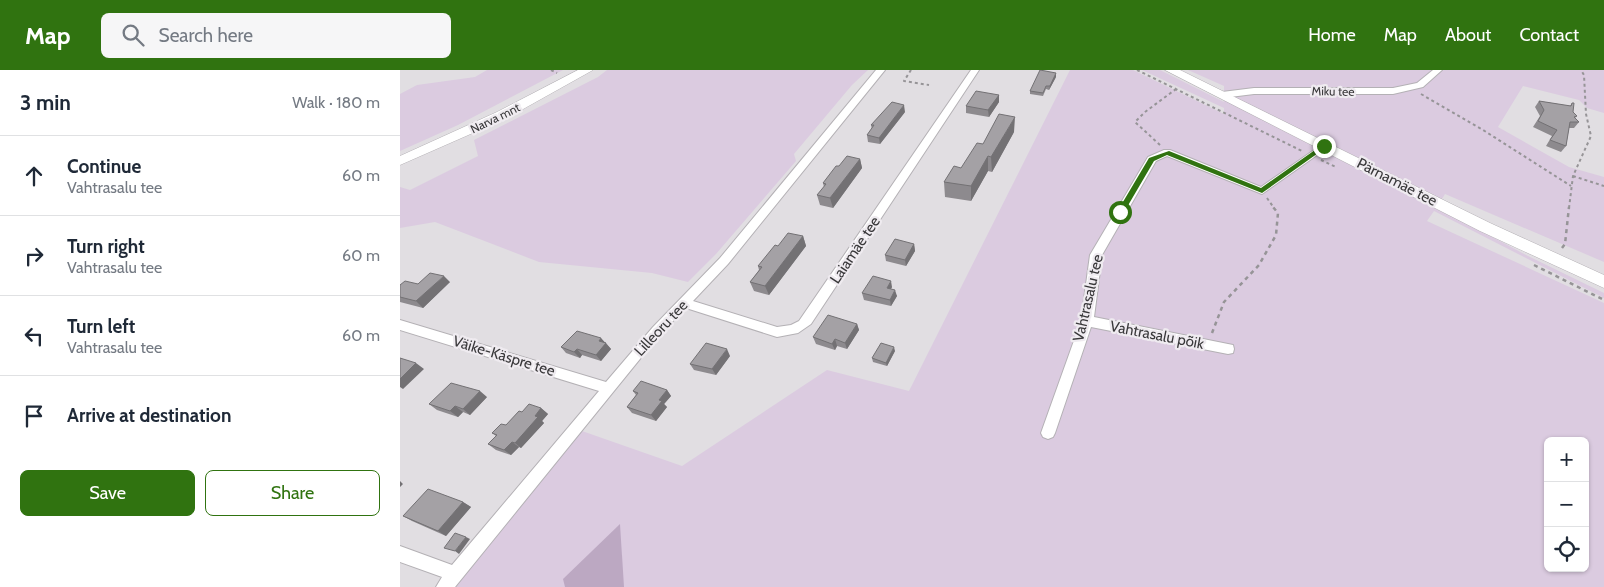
<!DOCTYPE html>
<meta charset="utf-8">
<style>
body{margin:0;font-family:Cabin,sans-serif;background:#f6f6f7;color:#1f2937}
.controls{position:absolute;right:15px;bottom:15px;display:grid;overflow:hidden;border-radius:8px;box-shadow:0 1px 4px #0004}
.controls button{width:45px;height:45px;display:grid;place-items:center;padding:0;border:0;border-bottom:1px solid #e0e1e3;background:#fff;color:#1f2937;font:25px sans-serif}
.stop{position:absolute;width:15px;height:15px;margin:-11px;border:4px solid #307310;border-radius:50%;background:#fff}
.stop.end{background:#307310;border-color:#fff;box-shadow:0 1px 5px #0008}
.list{margin:0;padding:0;list-style:none}
h2{display:flex;justify-content:space-between;align-items:center;height:65px;margin:0;padding:0 20px;font-size:21px}
h2 small{font-size:16px;font-weight:400;color:#747a83}
.list li{display:grid;grid-template-columns:32px 1fr auto;gap:15px;align-items:center;box-sizing:border-box;height:80px;padding:0 20px;border-top:1px solid #e0e1e3}
.list b{display:block;font-size:19px;white-space:nowrap}
.list p{margin:0;font-size:16px;white-space:nowrap;color:#747a83}
.list em{font-size:16px;font-style:normal;color:#747a83}
.actions{display:flex;gap:10px;padding:15px 20px}
.actions a{flex:1;padding:11px 0;border:1px solid #307310;border-radius:8px;text-align:center;font-size:18px;color:#307310}
.actions .main{background:#307310;color:#fff}
.icon{flex:none;width:28px;height:28px;fill:none;stroke:currentColor;stroke-width:2;stroke-linecap:round;stroke-linejoin:round}
.map{position:relative;flex:none;width:1204px;height:517px;overflow:hidden}
header{display:flex;align-items:center;gap:30px;box-sizing:border-box;height:70px;padding:0 25px;background:#307310;color:#fff}
header strong{font-size:24px}
nav{display:flex;gap:28px;margin-inline-start:auto;font-size:18px}
.search{width:350px;height:45px;background:#f6f6f7;display:flex;align-items:center;gap:12px;box-sizing:border-box;padding:0 18px;border-radius:8px;color:#747a83;font-size:19px}
main{display:flex}
aside{flex:1;background:#fff}
.map>svg:first-child{display:block}
.green{fill:#dbcbe0;fill-rule:evenodd}
.water{fill:#bca8c2}
.lines{fill:none;stroke-linecap:round;stroke-linejoin:round}
.street-casing{stroke:#b4b1b5;stroke-width:2}
.secondary-casing{stroke:#b4b1b5;stroke-width:1}
.path-far1{stroke:#969497;stroke-width:2;stroke-dasharray:3 3;stroke-linecap:butt}
.path{stroke:#969497;stroke-width:2.5;stroke-dasharray:4 4;stroke-linecap:butt}
.street{fill:#fff;fill-rule:evenodd}
.secondary{fill:#fff;fill-rule:evenodd}
.wall{fill:#8d8a8e}
.shaded-wall{fill:#737174}
.building{fill:#a4a1a5;stroke:#737174}
.route{fill:#307310}
.labels{text-anchor:middle;dominant-baseline:central;stroke-width:4.5;stroke-linejoin:round;paint-order:stroke}
.far-street-label{font-size:12px;fill:#39383a;stroke:#efebf0}
.street-label{font-size:15px;fill:#39383a;stroke:#efebf0}
</style>
<header>
<strong>Map</strong>
<div class="search"><svg class="icon" aria-label="search" viewBox="0 0 24 24"><circle cx="10" cy="10" r="6"/><path d="M15 15l6 6"/></svg>Search here</div>
<nav><a>Home</a><a>Map</a><a>About</a><a>Contact</a></nav>
</header>
<main>
<aside>
<h2>3 min<small>Walk · 180 m</small></h2>
<ul class="list">
<li><svg class="icon" aria-label="ahead" viewBox="0 0 24 24"><path d="M12 20V5M6 11l6-6 6 6"/></svg><div><b>Continue</b><p>Vahtrasalu tee</p></div><em>60 m</em></li>
<li><svg class="icon" aria-label="right" viewBox="0 0 24 24"><path d="M7 20v-9h11M14 6l5 5-5 5"/></svg><div><b>Turn right</b><p>Vahtrasalu tee</p></div><em>60 m</em></li>
<li><svg class="icon" aria-label="left" viewBox="0 0 24 24"><path d="M17 20v-9H6M10 6l-5 5 5 5"/></svg><div><b>Turn left</b><p>Vahtrasalu tee</p></div><em>60 m</em></li>
<li><svg class="icon" aria-label="arrive" viewBox="0 0 24 24"><path d="M6 21V4h12l-3 4 3 4H6"/></svg><div><b>Arrive at destination</b></div></li>
</ul>
<div class="actions"><a class="main">Save</a><a>Share</a></div>
</aside>
<div class="map">
<svg width="1204" height="517" viewBox="0 0 1204 517">
<rect width="100%" height="100%" fill="#e1dee2"/>
<path class="green" d="M87,0H163L58,55L0,81V24L17,15L75,7Z
M207,0H468L452,15L394,84L396,91L316,184L288,212L252,203L139,192L35,152L0,158V117L10,120L78,86L74,70L198,7Z
M670,0H733L824,44V38L742,0H760L824,32V16L788,0H1204V43L1187,38L1179,30L1123,16L1098,57L1169,97L1204,107V192L1045,124L1037,137L1126,185L1204,223V228L1034,141L1027,151L1204,233V517H51L63,501L182,361L282,396L427,300L509,321ZM1148,371H1185V498H1148Z"/>
<path class="water" d="M220,454L224,517H165L163,509Z"/>
<g class="lines">
<g class="street-casing">
<path id="street" d="M476,0H485L328,194L293,231L377,257L391,255L399,251L571,0H579L411,254L398,263L377,267L286,238L261,263L55,517H36L42,507L0,492V476L52,495L199,321L0,260V250L206,312L253,257L320,188Z
M1033,0H1042L1023,17L993,24H854L822,28L817,25L822,22L854,18H993L1017,13Z
M924,73L929,76L927,78L862,124L767,86L756,91L702,185L694,247L828,274L833,275L834,279L833,283L828,284L691,257L655,363L653,367L648,369L643,367L641,363L681,251L690,185L748,87L764,80H770L861,117Z"/>
</g>
<g class="secondary-casing">
<path id="secondary" d="M178,0H193L107,48L0,95V86L97,42Z
M765,0H780L1090,153L1204,205V218L1080,161Z"/>
</g>
<path class="path-far1" d="M151,0L157,3
M511,0L504,11L529,15
M737,0L902,81
M1021,24L1083,60L1171,116
M760,75L735,52L745,42L776,19
M921,90L936,97
M1173,106L1204,116
M867,128L874,138
M1169,138L1173,106L1191,66L1186,44L1184,5L1181,0"/>
<path class="path" d="M1162,178L1165,174L1169,137
M1134,195L1204,230
M812,263L824,232L859,195L876,165L878,143L873,137"/>
<use href="#street" class="street"/>
<use href="#secondary" class="secondary"/>
</g>
<path class="wall" d="M656,7L649,20L646,19L643,26L630,24V21Z
M599,25V32L589,47L566,43V36Z
M1139,31L1170,36L1172,33L1173,42L1177,46L1175,48L1179,52L1174,58H1169L1166,76L1161,82L1146,76L1152,66L1133,57L1140,46L1135,37Z
M505,42L480,74L468,72L467,65L472,59L471,55Z
M614,62L592,102L588,101L571,131L545,127L544,112L561,98L583,74Z
M460,89L462,98L433,138L420,135L417,125L424,117L423,113L439,96Z
M403,166L406,176L369,225L354,221L350,212L359,200L358,196L378,176Z
M514,174L515,181L506,196L486,191L485,185Z
M50,212L23,238L0,232V215Z
M492,217L491,219L497,226L491,236L464,230L462,223Z
M457,254L459,260L447,279L437,276L435,280L416,274L413,267Z
M204,272L206,273L211,279L201,291L182,285L180,288L166,283L161,277Z
M495,281L487,296L473,292L472,288Z
M330,286L316,305L294,300L290,294Z
M267,320L271,326L264,334L267,337L256,351L232,343L227,337L236,325L233,321Z
M87,327L70,345L63,342L58,347L37,340L29,334Z
M141,338L148,344L142,351L144,353L121,378L119,377L111,385L96,380L88,374L96,366L92,363L106,355L122,342Z
M63,432L71,437L46,466L12,451L3,446Z"/>
<path class="shaded-wall" d="M656,3V7L649,20L650,16Z
M599,25V32L589,47L588,40Z
M504,35L505,42L480,74L479,68Z
M615,47L614,62L592,102L591,87Z
M588,86V101L571,131V116Z
M460,89L462,98L433,138L430,128Z
M403,166L406,176L369,225L365,216Z
M514,174L515,181L506,196L505,190Z
M44,206L50,212L23,238L16,231Z
M491,211L492,217L488,224L487,218Z
M495,220L497,226L491,236L490,230Z
M457,254L459,260L447,279L445,273Z
M201,268L211,279L201,291L196,285L199,271Z
M435,269L437,276L435,280L432,274Z
M494,277L495,281L487,296L486,293Z
M177,279L182,285L180,288L174,282Z
M327,279L330,286L316,305L312,299Z
M16,293L24,299L3,319L0,317V309Z
M267,320L271,326L264,334L267,337L256,351L251,345L259,330Z
M80,321L87,327L70,345L63,339Z
M55,336L63,342L58,347L50,341Z
M141,338L148,344L142,351L144,353L121,378L115,373L135,346Z
M112,372L119,377L111,385L104,380Z
M0,411L3,414L0,417Z
M63,432L71,437L46,466L38,461Z
M66,467L70,469L59,484L55,481Z"/>
<path class="building" d="M640,0L656,3L650,16H646L643,23L630,21Z
M576,21L599,25L588,40L566,36Z
M1139,31L1171,36L1172,33H1174L1173,42L1177,46L1174,47L1179,52H1170L1166,76L1150,70L1157,60L1138,51L1144,40Z
M492,32L504,35L479,68L467,65L474,55H471Z
M599,44L615,47L591,87L588,86L571,116L544,112L554,96L561,98L577,73L583,74Z
M447,86L460,89L430,128L417,125L426,114L423,113L436,96H439Z
M388,163L403,166L365,216L350,212L362,197L358,196L375,175L378,176Z
M495,169L514,174L505,190L485,185Z
M30,203L44,206L16,231L0,227V215L5,211L18,214Z
M473,206L491,211L487,218L495,220L490,230L462,223Z
M428,245L457,254L445,273L435,269L432,274L413,267Z
M177,261L201,268L199,271L206,273L196,285L177,279L174,282L161,277Z
M306,273L327,279L312,299L290,294Z
M481,273L494,277L486,293L472,288Z
M0,288L16,293L0,309Z
M241,311L267,320L259,330L262,331L251,345L227,337L238,323L233,321Z
M51,313L80,321L63,339L55,336L50,341L29,334Z
M129,334L141,338L135,346L138,347L115,373L112,372L104,380L88,374L97,365L92,363L101,354L106,355L119,341L122,342Z
M28,419L63,432L38,461L3,446Z
M55,463L66,467L55,481L44,478Z"/>
<path class="route" d="M922,75L928,76L862,123L767,85L754,91L723,144L717,142L749,88L769,81L861,118Z"/>
<g class="labels">
<g class="far-street-label">
<text transform="translate(933 21) rotate(1)">Miku tee</text>
<text transform="translate(95 48) rotate(-26)">Narva mnt</text>
</g>
<g class="street-label">
<text transform="translate(997 112) rotate(27)">Pärnamäe tee</text>
<text transform="translate(455 180) rotate(-56)">Laiamäe tee</text>
<text transform="translate(688 228) rotate(-77)">Vahtrasalu tee</text>
<text transform="translate(261 258) rotate(-47)">Lilleoru tee</text>
<text transform="translate(757 265) rotate(11)">Vahtrasalu põik</text>
<text transform="translate(104 286) rotate(17)">Väike-Käspre tee</text>
</g>
</g>
</svg>
<div class="controls">
<button>+</button>
<button>−</button>
<button><svg class="icon" aria-label="locate" viewBox="0 0 24 24"><circle cx="12" cy="12" r="6"/><path d="M12 2v4M12 18v4M2 12h4M18 12h4"/></svg></button>
</div>
<div class="stop" style="left:720px;top:142px"></div>
<div class="stop end" style="left:924px;top:76px"></div>
</div>
</main>
